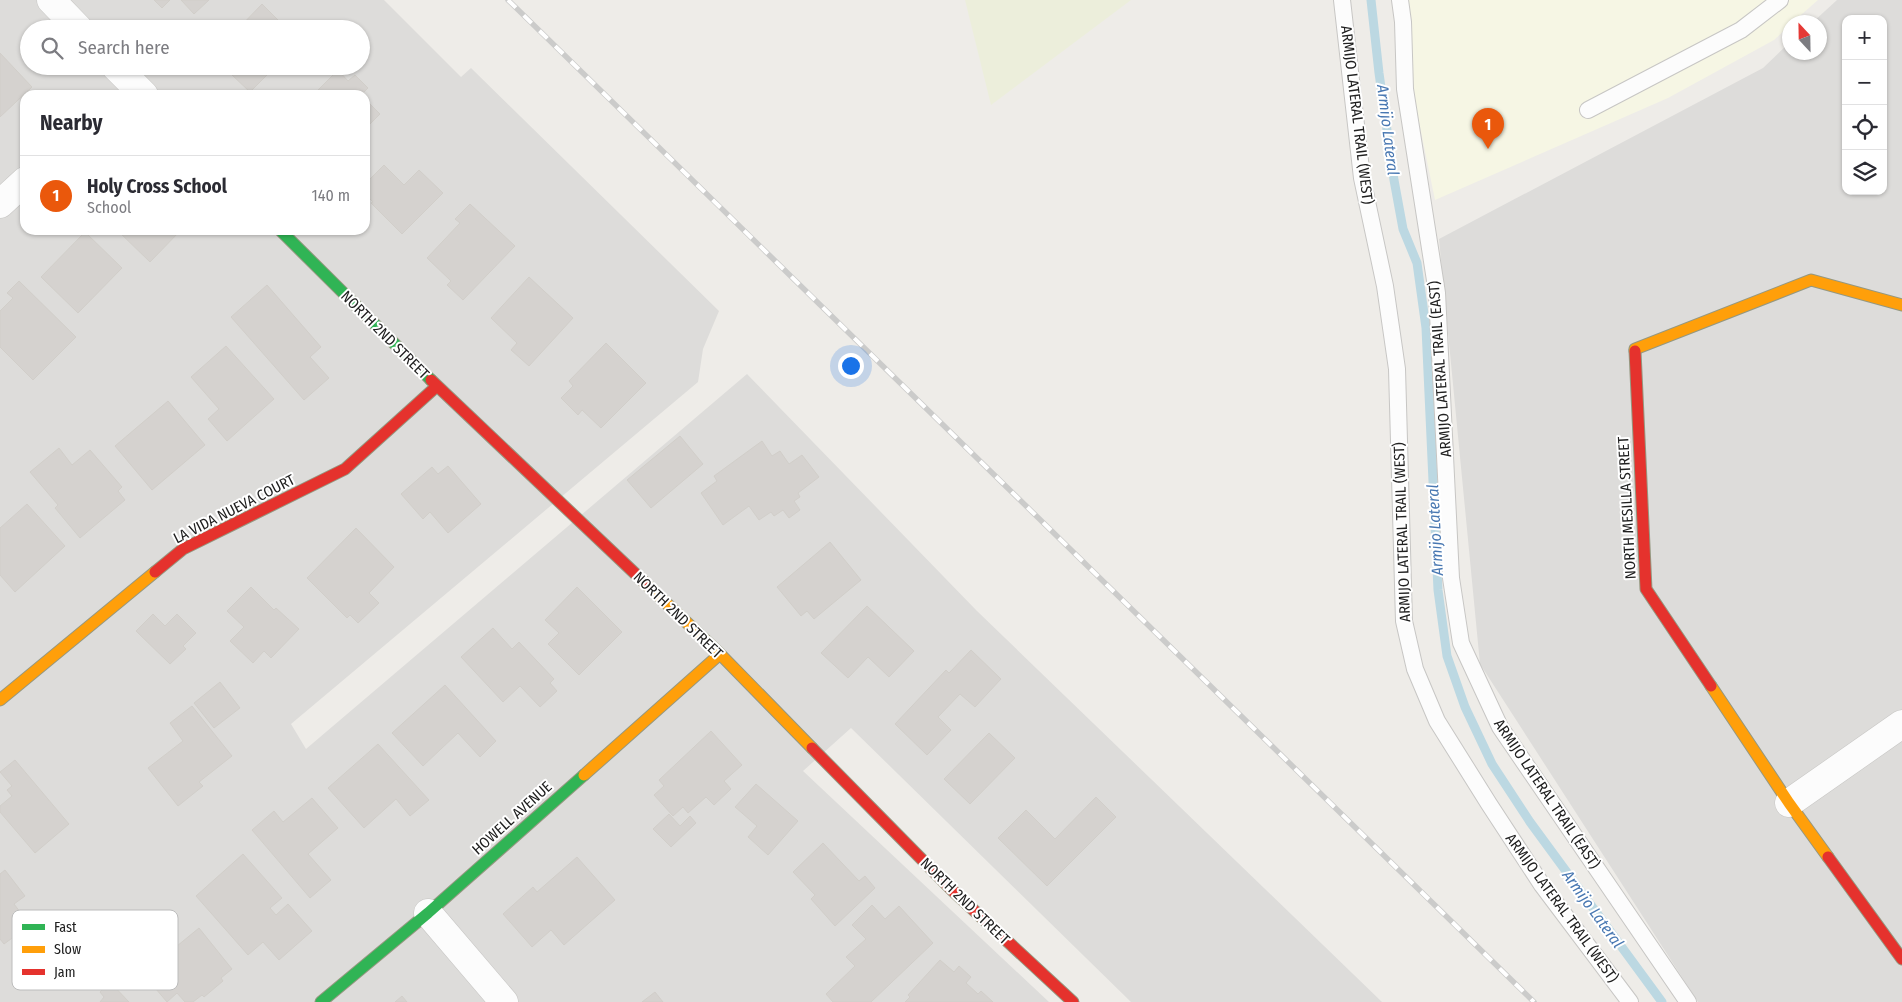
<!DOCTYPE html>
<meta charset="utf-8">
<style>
body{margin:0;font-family:"Fira Sans Condensed",sans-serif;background:#f7f7f7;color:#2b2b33}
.controls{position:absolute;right:15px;top:15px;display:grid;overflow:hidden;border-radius:10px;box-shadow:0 1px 4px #0004}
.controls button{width:45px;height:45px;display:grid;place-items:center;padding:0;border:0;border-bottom:1px solid #e1e1e2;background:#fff;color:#2b2b33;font:25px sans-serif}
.compass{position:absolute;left:1782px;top:15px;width:45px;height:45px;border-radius:50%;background:#fff;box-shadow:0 1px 4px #0004;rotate:338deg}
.you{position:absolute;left:850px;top:365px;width:18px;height:18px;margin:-12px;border:4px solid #fff;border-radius:50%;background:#1a73e8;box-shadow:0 0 0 8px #1a73e833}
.badge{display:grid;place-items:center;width:32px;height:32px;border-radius:50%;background:#ea580c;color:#fff;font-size:16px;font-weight:700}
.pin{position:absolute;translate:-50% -41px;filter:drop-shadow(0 1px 2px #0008)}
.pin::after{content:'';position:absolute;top:26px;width:18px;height:15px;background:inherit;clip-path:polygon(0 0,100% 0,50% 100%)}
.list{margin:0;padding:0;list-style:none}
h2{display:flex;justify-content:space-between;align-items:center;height:65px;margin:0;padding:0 20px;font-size:21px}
h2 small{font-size:16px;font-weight:400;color:#7c7c81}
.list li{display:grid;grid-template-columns:32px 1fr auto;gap:15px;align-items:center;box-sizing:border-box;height:80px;padding:0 20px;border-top:1px solid #e1e1e2}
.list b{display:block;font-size:19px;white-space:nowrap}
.list p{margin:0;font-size:16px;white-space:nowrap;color:#7c7c81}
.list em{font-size:16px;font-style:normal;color:#7c7c81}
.icon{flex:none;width:28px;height:28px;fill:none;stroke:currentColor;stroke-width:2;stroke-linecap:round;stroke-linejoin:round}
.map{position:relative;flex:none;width:1902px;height:1002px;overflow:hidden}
.search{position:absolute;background:#fff;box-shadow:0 1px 4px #0004;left:20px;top:20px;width:350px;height:55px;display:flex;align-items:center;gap:12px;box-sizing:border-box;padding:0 18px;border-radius:28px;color:#7c7c81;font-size:19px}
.panel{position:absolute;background:#fff;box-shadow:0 1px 4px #0004;left:20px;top:90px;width:350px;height:145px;border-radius:15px}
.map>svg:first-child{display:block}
.residential{fill:#dddcda;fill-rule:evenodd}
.education{fill:#f6f6e4}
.farmland{fill:#eceedb}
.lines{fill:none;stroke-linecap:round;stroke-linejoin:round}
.stream{stroke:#bcd8e2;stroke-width:9}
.building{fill:#d5d2cf;stroke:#d1cec9}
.lane-casing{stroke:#c7c6c4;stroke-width:18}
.street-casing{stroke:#c7c6c4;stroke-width:29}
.fast-casing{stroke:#959880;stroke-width:13}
.slow-casing{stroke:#959880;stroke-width:13}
.jam-casing{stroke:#959880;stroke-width:13}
.lane{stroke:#fcfcfc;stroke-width:16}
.street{stroke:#fcfcfc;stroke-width:28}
.fast{stroke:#30b455;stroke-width:11}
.slow{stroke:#ff9f0a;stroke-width:11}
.jam{stroke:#e5322d;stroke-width:11}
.rail-casing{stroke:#cbcbca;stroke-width:5.5}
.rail{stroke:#fff;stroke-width:4;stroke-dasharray:11;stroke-linecap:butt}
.labels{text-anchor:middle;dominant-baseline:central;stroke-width:4;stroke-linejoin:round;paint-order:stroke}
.street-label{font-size:15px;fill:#202020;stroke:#fff}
.water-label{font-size:16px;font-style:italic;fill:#4978b2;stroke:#fff}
.key{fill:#fff;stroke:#bcbcbc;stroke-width:1}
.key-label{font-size:14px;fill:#202020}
</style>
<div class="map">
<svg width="1902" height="1002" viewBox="0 0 1902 1002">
<rect width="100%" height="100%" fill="#eeece8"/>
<path class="residential" d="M0,0H384L461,77L471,68L719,311L703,349L698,382L291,724L306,749L747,374L977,611L1382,1002H1131L851,728L803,771L1049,1002H0ZM29,29H361V66H29ZM25,95H365V230H25Z
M1837,0H1902V1002H1698L1480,664L1439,239L1763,68L1789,43L1790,52H1820V22H1813ZM1846,19H1883V191H1846Z"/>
<path class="education" d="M1394,0H1818L1793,22H1790L1789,26L1774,40L1668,98L1435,200Z"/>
<path class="farmland" d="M965,0H1131L991,105Z"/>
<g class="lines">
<path class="stream" d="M1371,0L1379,73L1394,180L1403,229L1417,263L1426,328L1438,590L1447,656L1465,707L1492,764L1530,822L1662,1002"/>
</g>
<path class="building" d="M154,0H170L162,8Z
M181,0H209L194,14Z
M262,4L287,29H238Z
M0,53L32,87L0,117Z
M240,66H276L250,92L232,75Z
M338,70L348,81L355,75L368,88L361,95H313Z
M365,99L380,114L365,129Z
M384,165L404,185L419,170L443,193L402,234L371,203L373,202L365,194V184Z
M470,204L515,246L463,300L447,285L451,281L427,258L460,223L455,219Z
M117,230H181L150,262Z
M85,232L122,268L78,313L41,277Z
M529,277L573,318L529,366L511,350L517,343L491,318Z
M19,281L76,337L33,380L0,347V311L13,298L7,293Z
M267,285L321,347L310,357L329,378L304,400L231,317Z
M606,343L646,383L601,428L582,410L578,415L561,398L573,386L569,381Z
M226,346L274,399L227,441L208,419L219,409L191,377Z
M168,401L205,445L152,490L115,446Z
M680,436L703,464L651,508L627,480Z
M762,441L772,456L780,451L789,464L802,455L819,477L798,493L800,497L794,501L800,510L789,518L783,510L774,516L771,512L759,520L749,506L723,525L701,493L717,481L714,476Z
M59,448L72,465L90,450L122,487L118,491L125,500L80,538L55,508L58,505L30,472Z
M448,466L481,504L448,533L430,512L423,519L401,494L432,467L438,474Z
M27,504L65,546L15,592L0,575V528Z
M356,528L394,567L369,593L379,603L358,623L350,615L347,618L307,578Z
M830,542L861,580L814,619L807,611L801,616L777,587Z
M251,587L274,610L276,608L299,629L271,658L264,651L253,663L230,641L244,627L227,611Z
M577,587L622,632L579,675L548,644L559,633L545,620Z
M867,606L914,651L889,677L868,657L848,678L821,653Z
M153,614L165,626L177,614L196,633L183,646L186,649L170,664L136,631Z
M493,628L512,649L519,642L554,679L550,683L557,691L540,707L520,686L503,702L461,657Z
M971,650L1001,679L975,707L960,694L938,717L951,730L927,755L895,724L946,670L949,673Z
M220,682L240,708L214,728L194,703Z
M445,685L496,741L480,757L458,733L423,766L392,733Z
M192,706L232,756L199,782L203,786L178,806L148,768L183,741L170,723Z
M711,731L742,765L724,781L731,789L714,805L706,797L688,813L683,807L673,816L654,795L664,786L659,780Z
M989,733L1015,758L970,804L944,779Z
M378,744L429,800L410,816L396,799L364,828L328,788Z
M15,760L69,824L35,853L0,812V806L12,796L7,790L12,786L0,772Z
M756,784L798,821L768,855L748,837L757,826L735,807Z
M1096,797L1116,817L1047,886L998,838L1026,810L1055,839Z
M312,798L338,828L308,854L331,880L310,898L252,830L274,811L283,822Z
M669,814L680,826L690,816L696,823L671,847L653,829Z
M823,843L859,881L865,876L875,888L835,926L811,899L815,895L793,872Z
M243,854L282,898L270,908L276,915L288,904L312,931L279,960L263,942L248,955L196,896Z
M577,857L615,900L564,945L551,930L532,947L503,914L533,887L537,892Z
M5,870L25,896L14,904L30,925L4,944L0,939V874Z
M872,905L885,919L899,906L933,943L871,1002H833L826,994L855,966L846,957L866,939L852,925Z
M199,928L232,969L221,978L223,981L204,997L202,995L193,1002H185L177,993L167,1002L150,982L161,973L147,957L160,947L166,955Z
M940,960L954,972L959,966L971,977L966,983L978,994L981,991L993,1002H905L910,997L908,995Z
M110,982L129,1002H100L104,997L100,992Z
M655,992L663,1002H642Z
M402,996L407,1002H395Z"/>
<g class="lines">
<g class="lane-casing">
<path id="lane" d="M1342,0L1362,178L1385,286L1397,369L1404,621L1415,669L1437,721L1489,804L1542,885L1630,1002
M1400,0L1403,22L1405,89L1437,293L1451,578L1461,643L1500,727L1688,1002
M1588,110L1741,30L1780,0"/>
</g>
<g class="street-casing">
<path id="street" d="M51,0L79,29
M115,66L144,95
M0,204L25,181
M1789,803L1902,724
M428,913L504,1002"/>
</g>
<g class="fast-casing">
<path id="fast" d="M280,230L431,380
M321,1002L428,913L584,775"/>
</g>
<g class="slow-casing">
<path id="slow" d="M1635,351V349L1811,280L1902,305
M644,582L720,654L812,748
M1711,686L1789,803L1828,857
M0,700L155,572
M584,775L720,654"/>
</g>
<g class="jam-casing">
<path id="jam" d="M1635,351L1646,589L1711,686
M431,380L644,582
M155,572L183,549L345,469L437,386
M812,748L952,890L1073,1002
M1828,857L1902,959"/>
</g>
<use href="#lane" class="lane"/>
<use href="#street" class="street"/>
<use href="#fast" class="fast"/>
<use href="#slow" class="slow"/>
<use href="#jam" class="jam"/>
<g class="rail-casing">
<path id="rail" d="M508,0L1534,1002"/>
</g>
<use href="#rail" class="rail"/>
</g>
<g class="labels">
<g class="street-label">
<text transform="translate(1357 115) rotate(83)">ARMIJO LATERAL TRAIL (WEST)</text>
<text transform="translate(385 335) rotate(45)">NORTH 2ND STREET</text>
<text transform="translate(1440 369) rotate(-94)">ARMIJO LATERAL TRAIL (EAST)</text>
<text transform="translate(1627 508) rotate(-93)">NORTH MESILLA STREET</text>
<text transform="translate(234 509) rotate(-27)">LA VIDA NUEVA COURT</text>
<text transform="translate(1402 532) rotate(-92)">ARMIJO LATERAL TRAIL (WEST)</text>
<text transform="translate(678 615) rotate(44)">NORTH 2ND STREET</text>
<text transform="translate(1547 794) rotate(56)">ARMIJO LATERAL TRAIL (EAST)</text>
<text transform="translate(512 818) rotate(-42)">HOWELL AVENUE</text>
<text transform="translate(965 901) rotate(44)">NORTH 2ND STREET</text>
<text transform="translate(1562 908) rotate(54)">ARMIJO LATERAL TRAIL (WEST)</text>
</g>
<g class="water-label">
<text transform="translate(1388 130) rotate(83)">Armijo Lateral</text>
<text transform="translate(1435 530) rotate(-93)">Armijo Lateral</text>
<text transform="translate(1593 909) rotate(54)">Armijo Lateral</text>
</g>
</g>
<rect x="12" y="910" width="166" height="80" rx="8" class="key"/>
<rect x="22" y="924" width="23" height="6" fill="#30b455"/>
<rect x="22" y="946" width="23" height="7" fill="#ff9f0a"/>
<rect x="22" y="969" width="23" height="6" fill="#e5322d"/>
<g class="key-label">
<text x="54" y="932">Fast</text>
<text x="54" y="954">Slow</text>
<text x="54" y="977">Jam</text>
</g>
</svg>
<div class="controls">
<button>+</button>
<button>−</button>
<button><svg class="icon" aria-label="locate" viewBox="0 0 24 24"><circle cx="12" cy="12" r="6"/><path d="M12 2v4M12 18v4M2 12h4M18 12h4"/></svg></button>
<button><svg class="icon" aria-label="layers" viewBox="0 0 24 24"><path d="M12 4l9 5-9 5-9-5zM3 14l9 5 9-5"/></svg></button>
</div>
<svg class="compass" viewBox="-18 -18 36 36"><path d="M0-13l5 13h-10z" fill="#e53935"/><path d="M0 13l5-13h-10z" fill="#7c7c81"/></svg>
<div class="you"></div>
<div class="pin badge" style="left:1488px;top:149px">1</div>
<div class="search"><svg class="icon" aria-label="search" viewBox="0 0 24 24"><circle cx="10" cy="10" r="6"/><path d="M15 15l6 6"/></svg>Search here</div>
<section class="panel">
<h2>Nearby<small></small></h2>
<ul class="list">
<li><span class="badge">1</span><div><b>Holy Cross School</b><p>School</p></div><em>140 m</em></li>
</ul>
</section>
</div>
